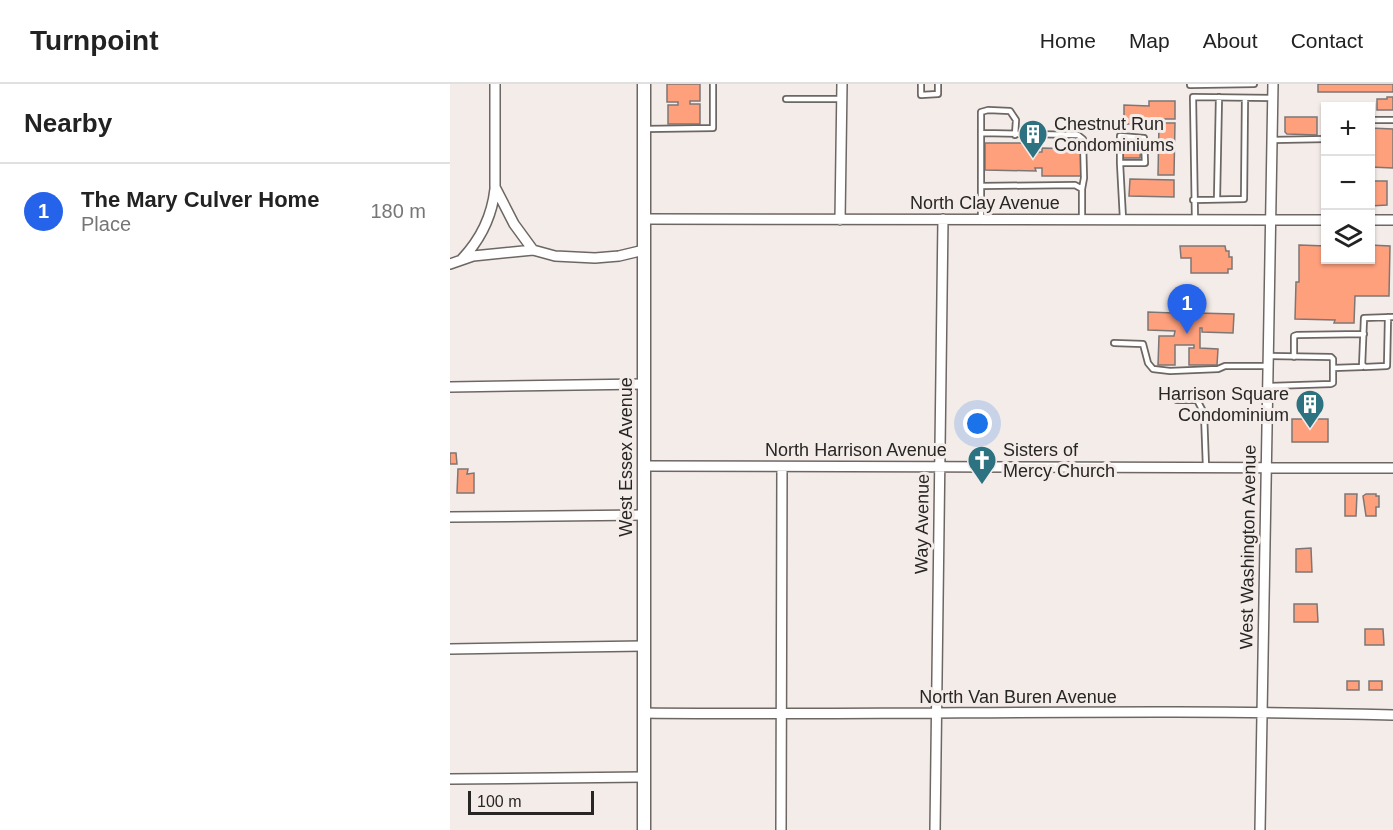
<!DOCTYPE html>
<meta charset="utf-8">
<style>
body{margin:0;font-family:Helvetica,sans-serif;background:#f2f2f2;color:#222}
.controls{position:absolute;right:18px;top:18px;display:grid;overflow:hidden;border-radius:0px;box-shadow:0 2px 4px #0004}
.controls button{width:54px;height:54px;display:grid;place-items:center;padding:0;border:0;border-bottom:2px solid #e0e0e0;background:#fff;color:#222;font:30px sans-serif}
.scale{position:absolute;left:18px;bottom:15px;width:126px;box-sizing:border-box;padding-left:6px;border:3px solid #282625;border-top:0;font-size:16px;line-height:21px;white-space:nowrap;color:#282625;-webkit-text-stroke:4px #f4ece9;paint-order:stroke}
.you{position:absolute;left:528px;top:340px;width:21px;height:21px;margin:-15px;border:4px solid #fff;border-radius:50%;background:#1a73e8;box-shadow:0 0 0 9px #1a73e833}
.badge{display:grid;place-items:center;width:39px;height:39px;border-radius:50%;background:#2563eb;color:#fff;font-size:20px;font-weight:700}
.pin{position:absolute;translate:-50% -50px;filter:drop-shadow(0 2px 3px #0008)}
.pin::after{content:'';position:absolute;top:32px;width:21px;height:18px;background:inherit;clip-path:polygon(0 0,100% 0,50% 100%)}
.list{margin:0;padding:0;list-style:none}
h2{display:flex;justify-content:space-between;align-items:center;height:78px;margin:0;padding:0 24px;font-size:26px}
h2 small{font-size:20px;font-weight:400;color:#767676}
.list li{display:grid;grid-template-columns:39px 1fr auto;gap:18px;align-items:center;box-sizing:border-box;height:96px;padding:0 24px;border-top:2px solid #e0e0e0}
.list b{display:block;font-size:22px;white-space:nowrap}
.list p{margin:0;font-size:20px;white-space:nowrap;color:#767676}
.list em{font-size:20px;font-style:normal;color:#767676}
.icon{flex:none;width:33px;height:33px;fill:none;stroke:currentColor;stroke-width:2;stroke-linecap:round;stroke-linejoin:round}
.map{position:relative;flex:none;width:943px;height:746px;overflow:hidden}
header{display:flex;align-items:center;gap:36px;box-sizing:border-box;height:84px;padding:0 30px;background:#fff;border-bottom:2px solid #e0e0e0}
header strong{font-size:28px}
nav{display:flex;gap:33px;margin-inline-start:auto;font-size:21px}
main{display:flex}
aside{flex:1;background:#fff}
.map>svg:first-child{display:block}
.building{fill:#ffa07d;stroke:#7d7674;stroke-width:1.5}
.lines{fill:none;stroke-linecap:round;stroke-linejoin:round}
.lane-casing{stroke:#6d6764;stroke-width:8}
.street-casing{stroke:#6d6764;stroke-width:12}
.secondary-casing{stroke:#6d6764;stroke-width:15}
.lane{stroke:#fff;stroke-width:4.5}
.street{stroke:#fff;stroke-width:9}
.secondary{stroke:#fff;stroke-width:12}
.labels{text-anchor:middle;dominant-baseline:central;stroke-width:6;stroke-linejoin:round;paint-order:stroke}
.poi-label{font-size:18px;fill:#282625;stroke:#f4ece9;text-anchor:start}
.street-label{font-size:18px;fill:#282625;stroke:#f4ece9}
</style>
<header>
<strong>Turnpoint</strong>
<nav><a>Home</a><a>Map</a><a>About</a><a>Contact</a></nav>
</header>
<main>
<aside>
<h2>Nearby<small></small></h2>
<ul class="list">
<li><span class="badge">1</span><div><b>The Mary Culver Home</b><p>Place</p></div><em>180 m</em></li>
</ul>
</aside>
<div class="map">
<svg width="943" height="746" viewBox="0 0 943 746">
<rect width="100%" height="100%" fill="#f4ece9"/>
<path class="building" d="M217,0H250V17H240V20H250V40H218V21H228V18H217Z
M868,0H943V8H868Z
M937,13H943V26H927V15H937Z
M699,17H725V35H701V40H674V21L699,22Z
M835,33H867V51L837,50L835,48Z
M709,39H725L724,91H708Z
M920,44L943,45V84L920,83Z
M672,58H691L690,74H672Z
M535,59H585L584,68H592V64L631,65V92H592V84H585L586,87L535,86Z
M680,95L724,96V113L679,112Z
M920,97H937V121L920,122Z
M849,161L876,162V176H920V161L940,162L939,212H905L904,239H884L885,236L845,235L846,198H849Z
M730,162H775L776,167H779V173H782V185H778V189H741V174H731Z
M724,218L749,219L748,229L784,230L783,249L752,248V244H750V264L768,265L767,281H739V264H744V261H725V281H708L709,252H724L725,247L698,246V228L724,229Z
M842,335H878V358H842Z
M0,369H6L7,380H0Z
M8,385H18L17,390L24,389V409H7Z
M895,410H907L906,432H895Z
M916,410H926V412H929V423H926V432H916L913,412Z
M861,464L862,488H846V465Z
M844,520H867L868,538H844Z
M915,545H933L934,561H915Z
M897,597H909V606H897Z
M919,597H932V606H919Z"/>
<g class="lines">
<g class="lane-casing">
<path id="lane" d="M471,0V11L488,10V0
M740,1L804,0
M336,15H392
M920,36H943
M195,45L263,44V0
M532,49L628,51L633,55L634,94L632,105
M822,56L876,55
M670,79V52L694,54L695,79H670L673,135
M531,102L625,101L632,105V135
M767,115L769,13
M743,116L794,115L795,14
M531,135V28L538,26L560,27L566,36L565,51
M745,136L743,13L823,14
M664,259L693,260L698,279L703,285L720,287L768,285L775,282H818
M818,272L881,273L883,275V299L881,300L818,302
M844,273V252L847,251L914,250
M913,281L915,283L937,282L938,233
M883,284L912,283L914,234L943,233
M727,316H747L754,329L756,383"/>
</g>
<g class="street-casing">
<path id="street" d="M45,0V103L64,140L83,166
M194,135L876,136
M390,136L392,0
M920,136H943
M12,175C31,155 42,132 45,105
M0,180L23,172L83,166L105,172L145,174L169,172L194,166
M0,303L194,300
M194,382L943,384
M0,433L194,431
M0,565L194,562
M194,629C444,632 693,624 943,631
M0,695L194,693
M331,746L332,383
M485,746L493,135
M810,746L823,0"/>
</g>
<g class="secondary-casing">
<path id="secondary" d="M194,746V0"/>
</g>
<use href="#lane" class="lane"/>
<use href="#street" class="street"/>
<use href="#secondary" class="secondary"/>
</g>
<defs>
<g id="building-pin" transform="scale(1.5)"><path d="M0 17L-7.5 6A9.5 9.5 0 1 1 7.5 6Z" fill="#2d7281" stroke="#f4ece9"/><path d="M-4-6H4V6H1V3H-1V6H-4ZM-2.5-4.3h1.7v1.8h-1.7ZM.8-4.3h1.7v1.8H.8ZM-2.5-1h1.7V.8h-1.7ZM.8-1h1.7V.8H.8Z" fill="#fff"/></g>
<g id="church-pin" transform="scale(1.5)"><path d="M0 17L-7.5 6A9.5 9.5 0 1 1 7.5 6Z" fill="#2d7281" stroke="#f4ece9"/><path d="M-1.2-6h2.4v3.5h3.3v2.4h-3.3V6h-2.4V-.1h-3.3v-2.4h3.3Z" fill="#fff"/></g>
</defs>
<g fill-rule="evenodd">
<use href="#building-pin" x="583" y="50"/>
<use href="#building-pin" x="860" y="320"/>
<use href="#church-pin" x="532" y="376"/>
</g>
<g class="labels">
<g class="poi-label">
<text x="604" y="40">Chestnut Run<tspan x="604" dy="21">Condominiums</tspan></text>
<text x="839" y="310" text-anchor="end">Harrison Square<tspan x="839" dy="21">Condominium</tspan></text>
<text x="553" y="366">Sisters of<tspan x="553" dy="21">Mercy Church</tspan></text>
</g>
<g class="street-label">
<text x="535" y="119">North Clay Avenue</text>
<text x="406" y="366">North Harrison Avenue</text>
<text transform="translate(176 373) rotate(-90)">West Essex Avenue</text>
<text transform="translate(472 440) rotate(-89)">Way Avenue</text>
<text transform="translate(798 463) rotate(-89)">West Washington Avenue</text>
<text x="568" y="613">North Van Buren Avenue</text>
</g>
</g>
</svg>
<div class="controls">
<button>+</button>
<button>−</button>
<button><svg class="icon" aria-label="layers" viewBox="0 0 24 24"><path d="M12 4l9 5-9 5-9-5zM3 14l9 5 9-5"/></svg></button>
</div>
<div class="scale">100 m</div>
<div class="you"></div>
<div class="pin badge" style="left:737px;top:250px">1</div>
</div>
</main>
